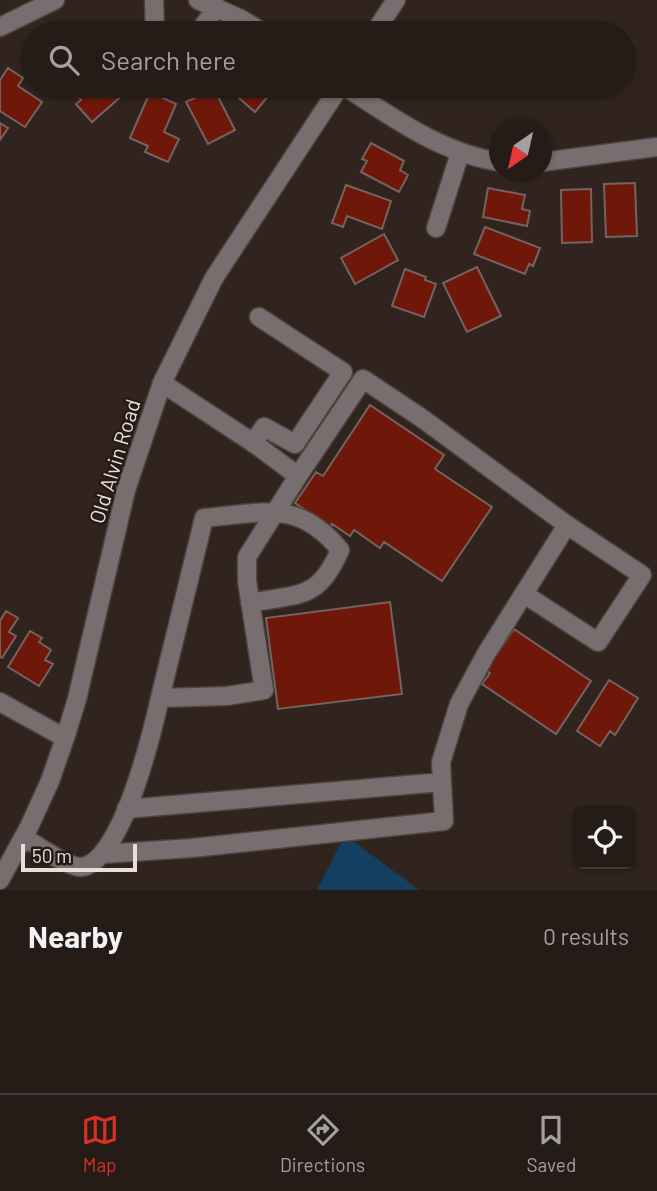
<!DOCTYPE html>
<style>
body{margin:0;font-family:Barlow,sans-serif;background:#312824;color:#f1f3f6}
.controls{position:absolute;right:21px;bottom:21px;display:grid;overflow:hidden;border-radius:10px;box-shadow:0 2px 5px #0004}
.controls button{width:63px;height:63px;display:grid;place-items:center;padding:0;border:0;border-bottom:2px solid #423936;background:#251b17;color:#f1f3f6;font:35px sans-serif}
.compass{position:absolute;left:489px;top:119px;width:63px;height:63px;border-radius:50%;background:#251b17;box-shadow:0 2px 5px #0004;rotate:214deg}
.scale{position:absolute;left:21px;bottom:18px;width:116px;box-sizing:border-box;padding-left:7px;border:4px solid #e8dfdb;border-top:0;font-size:19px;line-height:24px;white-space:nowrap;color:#e8dfdb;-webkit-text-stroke:5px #271a16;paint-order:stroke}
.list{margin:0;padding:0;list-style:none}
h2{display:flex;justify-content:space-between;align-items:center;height:91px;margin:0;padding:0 28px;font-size:30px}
h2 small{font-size:23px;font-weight:400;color:#a3a1a1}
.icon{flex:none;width:38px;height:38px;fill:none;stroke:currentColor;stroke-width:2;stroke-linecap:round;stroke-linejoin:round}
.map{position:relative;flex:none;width:657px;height:890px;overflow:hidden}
.search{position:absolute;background:#251b17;box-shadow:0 2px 5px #0004;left:21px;right:21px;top:21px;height:77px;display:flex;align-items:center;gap:18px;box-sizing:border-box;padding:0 24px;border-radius:38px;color:#a3a1a1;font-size:26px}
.sheet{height:203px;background:#251b17}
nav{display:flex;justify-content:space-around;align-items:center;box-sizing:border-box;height:98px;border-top:2px solid #423936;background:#251b17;font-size:19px;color:#a3a1a1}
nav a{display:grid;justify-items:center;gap:4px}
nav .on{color:#d93025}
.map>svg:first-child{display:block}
.water{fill:#143f60}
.building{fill:#6f1709;stroke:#746461;stroke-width:2}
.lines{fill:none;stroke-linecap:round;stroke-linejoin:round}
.minor-casing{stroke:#4e423d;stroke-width:21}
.minor{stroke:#776f6f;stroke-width:18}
.labels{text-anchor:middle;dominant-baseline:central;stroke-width:5;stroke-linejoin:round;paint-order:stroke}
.street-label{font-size:21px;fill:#e8dfdb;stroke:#271a16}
</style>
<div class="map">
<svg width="657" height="890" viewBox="0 0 657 890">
<rect width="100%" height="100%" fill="#31241f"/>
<path class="water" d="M345,835L419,890H317Z"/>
<path class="building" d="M114,28L115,33H80Z
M8,68L23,78L18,86L42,102L25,127L0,111V80Z
M89,86H133L92,122L76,104L81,100L78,96Z
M225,86H270L274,89L255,112Z
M475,86H506L503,95Z
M214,89L235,130L208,144L186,102Z
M150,92L176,104L164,132L179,139L168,162L145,152L148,146L130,138Z
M0,123L8,128L0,140Z
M371,143L404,161L400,170L408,175L399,192L361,172L367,161L362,159Z
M635,183L637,236L606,237L604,184Z
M346,185L391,201L382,229L347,216L343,227L332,223Z
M488,188L525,195L522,209L530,211L527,226L483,217Z
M591,189L592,242L562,243L561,190Z
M485,227L540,248L533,266L529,264L525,274L474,254Z
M384,234L398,260L355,284L341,258Z
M477,267L501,316L467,332L443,283Z
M405,269L426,277L425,280L436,284L424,317L392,306Z
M370,405L444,455L435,469L492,507L442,581L384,542L380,548L354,530L350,536L332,524L330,527L295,503L316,472L323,476Z
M390,602L402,694L278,709L266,618Z
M6,611L18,618L9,632L16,636L2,658L0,657V621Z
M514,629L591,681L556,734L482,684L490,673L486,670Z
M30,631L42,638L39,642L51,650L45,660L53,664L39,686L8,667Z
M609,680L638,698L615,735L610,731L600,746L577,731Z"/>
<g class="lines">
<g class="minor-casing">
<path id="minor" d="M154,0L155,33
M198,0L241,19L264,33
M0,27L55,0
M198,33L217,7
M374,33L396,0
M344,86C393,118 441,153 500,162
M542,162L657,147
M436,228L460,153
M253,443L264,427L295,444L343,372L259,317
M524,594L598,642L642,575L567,525
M160,698L204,518C263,513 299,499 340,550C318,601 299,593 250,603
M0,702L65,738
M126,809L442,782
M24,837C36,845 68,867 81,867C121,864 152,733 160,698L227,696L264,690L247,581V557L298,476L255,444L162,383
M102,854L192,848L444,821L441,762L459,704L486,654L567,525L423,419L363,379L298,476
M0,880L29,827L50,781L65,738L77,699L126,490L162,383L214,278L340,86"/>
</g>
<use href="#minor" class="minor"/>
</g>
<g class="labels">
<g class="street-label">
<text transform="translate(114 461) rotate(-73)">Old Alvin Road</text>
</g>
</g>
</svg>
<div class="controls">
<button><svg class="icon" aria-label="locate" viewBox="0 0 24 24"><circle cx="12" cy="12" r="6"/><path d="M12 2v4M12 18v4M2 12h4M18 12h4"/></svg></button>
</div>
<svg class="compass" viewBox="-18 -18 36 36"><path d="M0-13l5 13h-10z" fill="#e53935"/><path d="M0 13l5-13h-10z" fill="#a3a1a1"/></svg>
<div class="scale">50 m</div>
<div class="search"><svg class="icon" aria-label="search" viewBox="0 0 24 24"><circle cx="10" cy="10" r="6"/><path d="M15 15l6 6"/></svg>Search here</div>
</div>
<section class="sheet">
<h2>Nearby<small>0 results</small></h2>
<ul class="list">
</ul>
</section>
<nav>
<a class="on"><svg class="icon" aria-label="map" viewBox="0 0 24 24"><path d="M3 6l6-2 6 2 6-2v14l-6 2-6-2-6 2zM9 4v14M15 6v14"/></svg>Map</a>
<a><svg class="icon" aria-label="directions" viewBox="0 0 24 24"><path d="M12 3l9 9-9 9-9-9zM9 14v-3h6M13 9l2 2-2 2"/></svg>Directions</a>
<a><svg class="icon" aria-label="saved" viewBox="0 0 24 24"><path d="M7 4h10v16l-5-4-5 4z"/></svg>Saved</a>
</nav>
